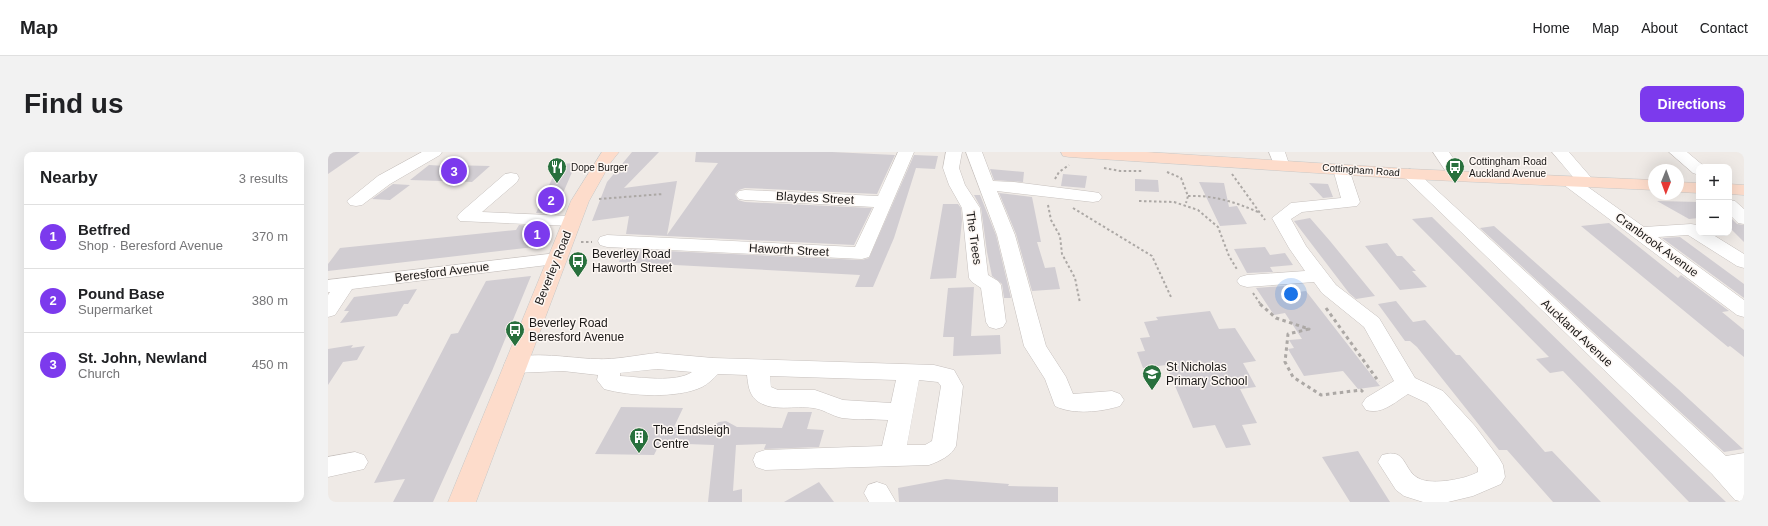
<!DOCTYPE html>
<meta charset="utf-8">
<style>
body{margin:0;font-family:Helvetica,sans-serif;background:#f2f2f2;color:#202124}
.controls{position:absolute;right:12px;top:12px;display:grid;overflow:hidden;border-radius:8px;box-shadow:0 4px 16px #0002}
.controls button{width:36px;height:36px;display:grid;place-items:center;padding:0;border:0;border-bottom:1px solid #e0e0e0;background:#fff;color:#202124;font:20px sans-serif}
.compass{position:absolute;left:1320px;top:12px;width:36px;height:36px;border-radius:50%;background:#fff;box-shadow:0 4px 16px #0002;rotate:181deg}
.you{position:absolute;left:963px;top:142px;width:14px;height:14px;margin:-10px;border:3px solid #fff;border-radius:50%;background:#1a73e8;box-shadow:0 0 0 6px #1a73e833}
.badge{display:grid;place-items:center;width:26px;height:26px;border-radius:50%;background:#7c3aed;color:#fff;font-size:13px;font-weight:700}
.pin{position:absolute;translate:-50% -50%;border:2px solid #fff;box-shadow:0 1px 4px #0006}
.list{margin:0;padding:0;list-style:none}
h2{display:flex;justify-content:space-between;align-items:center;height:52px;margin:0;padding:0 16px;font-size:17px}
h2 small{font-size:13px;font-weight:400;color:#757577}
.list li{display:grid;grid-template-columns:26px 1fr auto;gap:12px;align-items:center;box-sizing:border-box;height:64px;padding:0 16px;border-top:1px solid #e0e0e0}
.list b{display:block;font-size:15px;white-space:nowrap}
.list p{margin:0;font-size:13px;white-space:nowrap;color:#757577}
.list em{font-size:13px;font-style:normal;color:#757577}
.map{position:relative;flex:none;width:1416px;height:350px;overflow:hidden;border-radius:8px}
header{display:flex;align-items:center;gap:24px;box-sizing:border-box;height:56px;padding:0 20px;background:#fff;border-bottom:1px solid #e0e0e0}
header strong{font-size:19px}
nav{display:flex;gap:22px;margin-inline-start:auto;font-size:14px}
.intro{display:flex;align-items:center;justify-content:space-between;box-sizing:border-box;height:96px;padding:0 24px}
h1{margin:0;font-size:28px}
.button{padding:10px 18px;border-radius:8px;background:#7c3aed;color:#fff;font-size:14px;font-weight:700}
main{display:flex;gap:24px;padding:0 24px}
aside{flex:1;background:#fff;border-radius:8px;box-shadow:0 4px 16px #0002}
.map>svg:first-child{display:block}
.building{fill:#d1cdd2}
.lines{fill:none;stroke-linecap:round;stroke-linejoin:round}
.minor-casing{stroke:#c6c0bd;stroke-width:1}
.major-casing{stroke:#c8c8c7;stroke-width:1}
.path-far1{stroke:#aca8a5;stroke-width:2;stroke-dasharray:2.5 2.5;stroke-linecap:butt}
.path{stroke:#aca8a5;stroke-width:3;stroke-dasharray:3.5 3.5;stroke-linecap:butt}
.minor{fill:#fff;fill-rule:evenodd}
.major{fill:#fddccb;fill-rule:evenodd}
.labels{text-anchor:middle;dominant-baseline:central;stroke-width:3;stroke-linejoin:round;paint-order:stroke}
.far-poi-label{font-size:10px;fill:#1a1817;stroke:#fdf7f3;text-anchor:start}
.far-street-label{font-size:10px;fill:#1a1817;stroke:#fdf7f3}
.street-label{font-size:12px;fill:#1a1817;stroke:#fdf7f3}
.poi-label{font-size:12px;fill:#1a1817;stroke:#fdf7f3;text-anchor:start}
</style>
<header>
<strong>Map</strong>
<nav><a>Home</a><a>Map</a><a>About</a><a>Contact</a></nav>
</header>
<div class="intro"><h1>Find us</h1><a class="button">Directions</a></div>
<main>
<aside>
<h2>Nearby<small>3 results</small></h2>
<ul class="list">
<li><span class="badge">1</span><div><b>Betfred</b><p>Shop · Beresford Avenue</p></div><em>370 m</em></li>
<li><span class="badge">2</span><div><b>Pound Base</b><p>Supermarket</p></div><em>380 m</em></li>
<li><span class="badge">3</span><div><b>St. John, Newland</b><p>Church</p></div><em>450 m</em></li>
</ul>
</aside>
<div class="map">
<svg width="1416" height="350" viewBox="0 0 1416 350">
<rect width="100%" height="100%" fill="#efeae6"/>
<path class="building" d="M0,0H32L0,22Z
M304,0H331L296,36L349,29L339,83L390,11L367,10L368,0H504L567,3L549,42L417,36L411,38L407,42L410,48L417,50L544,56L526,93L298,82L301,64L264,69L279,30Z
M586,3L610,4L607,17L588,16L566,86L545,135H527L532,123L291,110L295,97L534,108L541,106Z
M248,11L226,62L208,61L231,12Z
M101,13L118,14L120,13L162,14L144,30L82,28Z
M662,17L696,20L695,30L666,28Z
M735,22L759,24L757,36L733,34Z
M807,27L830,28L831,40L807,39Z
M871,30L896,31L901,55L909,54L919,72L892,74Z
M981,31L1000,32L1005,45L995,46Z
M65,32L82,33L62,48L44,47Z
M671,41L704,45L713,90H709L717,116L727,115L732,137L704,139L688,82Z
M646,43H652L668,83L683,146H676L674,132L664,124L659,100L653,56Z
M1329,49L1371,50V66L1361,67Z
M615,52H630L633,56L634,69L628,126L602,127Z
M1401,64L1409,72L1416,73V90L1401,75Z
M1104,65L1303,260L1398,350H1361L1235,219L1222,221L1208,207L1221,205L1084,67Z
M982,66L1002,89L1047,144L1028,147L1021,141L966,69Z
M1281,71L1350,126L1353,123L1401,159L1394,160L1416,178V205L1402,194L1400,195L1253,74Z
M191,73L223,75L215,94L0,119V112L12,96L188,78Z
M1166,74L1350,237L1415,297L1396,300L1152,76Z
M1352,85L1416,132V146L1334,86Z
M1059,91L1069,104H1074L1088,119H1084L1099,135L1072,138L1037,94Z
M937,95L942,103L957,101L965,113L942,115L945,120L919,121L906,97Z
M203,124L164,219L105,350H65L77,327L46,331L123,182L130,181L158,129Z
M956,134L959,138L967,137L970,140L978,139L1052,234L1030,237L1015,219L976,224L960,197L966,196L961,188L974,187L957,161L946,163L928,136Z
M646,135L643,184L672,183L673,202L625,204L626,185H615L620,136Z
M89,137L80,152H76L69,164L12,171L21,159H16L26,145Z
M1068,149L1085,170L1097,168L1128,203H1132L1217,300L1224,299L1273,350H1225L1179,298H1171L1089,195L1082,189H1077L1050,152Z
M882,159L891,177L907,176L928,209L915,211L928,235L912,237L929,271L914,273L923,293L898,296L887,273L865,276L838,213L815,216L809,200L817,199L812,186L822,185L816,170L830,168L828,165Z
M25,193L23,196L37,194L29,208L15,210L0,233V197Z
M293,255L355,256L346,275H383L391,270L398,269L409,275L454,276L460,260H484L479,277L496,278L491,295L436,297L438,292L408,293L405,339L414,337V350H380L386,293L332,291L326,303L267,302Z
M1030,299L1062,350H1022L994,305Z
M618,327L681,332L680,334L730,335V350H571L570,336Z
M491,330L506,350H456Z"/>
<g class="lines">
<g class="minor-casing">
<path id="minor" d="M94,0H114L112,3L62,32L34,53L28,54L22,53L19,49L50,24Z
M570,0H586L541,105L534,107L279,95L272,93L270,89L272,85L279,83L527,95L546,55L417,48L411,47L408,43L411,39L417,38L550,44Z
M618,0H634L631,16L637,33L652,56L660,123L670,129L673,133L678,170L675,175L668,177L661,175L658,170L653,136L644,130L641,126L634,56L621,33L615,16Z
M638,0H654L665,29L686,30L765,40L771,41L774,45L771,49L765,50L669,39L687,83L718,194L738,225L745,242L784,239L792,242L796,248L792,254C773,260 745,263 727,254L717,227L696,194L669,83Z
M941,0H957L961,12L959,15L953,17L947,15Z
M1105,0H1121L1137,24L1135,27L1129,29L1123,27Z
M1224,0H1241L1267,30L1265,34L1260,35L1316,75L1363,72L1369,73L1371,81H1382L1416,102V116L1409,114L1360,83L1330,85L1416,148V165L1409,163L1236,33L1234,29L1236,25H1245Z
M1341,0H1359L1377,15H1371V23L1365,21Z
M1013,12L1019,14L1021,17L1032,50L1029,54L974,60L963,67L978,94L1008,133L1051,166L1087,226L1115,239L1147,274L1171,306L1175,313L1177,325L1173,332L1145,344L1120,350H1095L1076,344L1068,338L1050,310L1054,303C1080,295 1074,319 1092,327C1105,333 1138,327 1150,320V316L1099,251L1080,242C1067,250 1054,263 1038,258L1034,252L1038,246L1066,229L1036,175L994,141L986,130L919,135L912,133L909,129L912,125L919,123L977,119L961,96L944,66L963,51L1013,46L1005,17L1007,14Z
M1082,17L1088,19L1398,304L1416,301V350L1407,348L1384,322L1076,25L1074,22L1076,19Z
M183,21L189,22L191,26L189,30L154,60L244,64L250,65L253,69L250,73L244,74L132,69L129,65L132,61L177,22Z
M1401,48L1407,49L1416,57V72L1410,71L1401,62Z
M229,101L236,103L238,107L236,111L24,137L7,163L0,165V143L2,140H0V128Z
M329,201L385,206L606,213L626,218L635,234L628,294C623,304 612,309 601,313L437,318L428,315L425,308L428,301L437,298L554,294L560,268C545,267 528,268 514,266C504,264 495,257 485,256C467,253 444,261 428,248C421,242 420,232 419,223L390,222C385,227 380,232 374,235C349,247 301,244 276,237L269,228L270,223L235,219L187,221L179,219L176,213L179,207C208,199 239,206 268,207C288,208 309,203 329,201ZM329,217L364,220C348,231 311,225 292,224V221ZM442,224L568,228L563,251L515,248L487,238H450L443,235ZM591,228L610,230L613,234L604,289L597,293H579Z
M27,300L36,303L40,310L36,317L0,325V305Z
M549,330L558,333L568,350H541L536,341L540,333Z"/>
</g>
<g class="major-casing">
<path id="major" d="M274,0H291L283,10L261,49L148,350H120L243,49Z
M733,0H818L1082,17L1326,28V38L1082,27L741,5L735,4Z
M1350,30L1371,31V41L1350,40Z
M1401,32L1416,33V43L1401,42Z"/>
</g>
<path class="path-far1" d="M776,16L792,19H815
M839,20L853,26L860,44L858,51
M904,22L937,68
M727,27L731,20L741,13
M860,44C885,43 907,50 930,60
M271,47L335,42
M811,49L846,50L870,58L890,75L901,104L910,119
M720,53L723,68L732,84L734,102L747,126L752,151
M745,56L824,104L843,145
M253,90H264
M925,141L933,153"/>
<path class="path" d="M932,152L948,166L981,177L960,182L957,210L965,225L993,243L1033,238L1035,240
M998,156L1051,230"/>
<use href="#minor" class="minor"/>
<use href="#major" class="major"/>
</g>
<defs>
<g id="restaurant-pin" transform="scale(1)"><path d="M0 17L-7.5 6A9.5 9.5 0 1 1 7.5 6Z" fill="#28703d" stroke="#fdf7f3"/><path d="M-5-6h1v4h1v-4h1v4h1v-4h1v5L-1.5 .5V6h-2V.5L-5-1ZM5-6V6H3V1.5H1.5Q1.5-4 5-6Z" fill="#fff"/></g>
<g id="bus-pin" transform="scale(1)"><path d="M0 17L-7.5 6A9.5 9.5 0 1 1 7.5 6Z" fill="#28703d" stroke="#fdf7f3"/><path d="M-5-6H5V4H4V6H2V4H-2V6H-4V4H-5ZM-3.5-4V0h7V-4ZM-3.5 1.2v1.5H-2V1.2ZM2 1.2v1.5H3.5V1.2Z" fill="#fff"/></g>
<g id="school-pin" transform="scale(1)"><path d="M0 17L-7.5 6A9.5 9.5 0 1 1 7.5 6Z" fill="#28703d" stroke="#fdf7f3"/><path d="M0-5L7-2L0 1L-7-2ZM-4 1L0 2.5L4 1V4Q0 6-4 4Z" fill="#fff"/></g>
<g id="building-pin" transform="scale(1)"><path d="M0 17L-7.5 6A9.5 9.5 0 1 1 7.5 6Z" fill="#28703d" stroke="#fdf7f3"/><path d="M-4-6H4V6H1V3H-1V6H-4ZM-2.5-4.3h1.7v1.8h-1.7ZM.8-4.3h1.7v1.8H.8ZM-2.5-1h1.7V.8h-1.7ZM.8-1h1.7V.8H.8Z" fill="#fff"/></g>
</defs>
<g fill-rule="evenodd">
<use href="#restaurant-pin" x="229" y="15"/>
<use href="#bus-pin" x="1127" y="15"/>
<use href="#bus-pin" x="250" y="109"/>
<use href="#bus-pin" x="187" y="178"/>
<use href="#school-pin" x="824" y="222"/>
<use href="#building-pin" x="311" y="285"/>
</g>
<g class="labels">
<g class="far-poi-label">
<text x="1141" y="9">Cottingham Road<tspan x="1141" dy="12">Auckland Avenue</tspan></text>
<text x="243" y="15">Dope Burger</text>
</g>
<g class="far-street-label">
<text transform="translate(1033 18) rotate(4)">Cottingham Road</text>
</g>
<g class="street-label">
<text transform="translate(487 46) rotate(3)">Blaydes Street</text>
<text transform="translate(646 86) rotate(82)">The Trees</text>
<text transform="translate(1329 93) rotate(36)">Cranbrook Avenue</text>
<text transform="translate(461 98) rotate(3)">Haworth Street</text>
<text transform="translate(225 116) rotate(-68)">Beverley Road</text>
<text transform="translate(114 120) rotate(-7)">Beresford Avenue</text>
<text transform="translate(1249 181) rotate(43)">Auckland Avenue</text>
</g>
<g class="poi-label">
<text x="264" y="102">Beverley Road<tspan x="264" dy="14">Haworth Street</tspan></text>
<text x="201" y="171">Beverley Road<tspan x="201" dy="14">Beresford Avenue</tspan></text>
<text x="838" y="215">St Nicholas<tspan x="838" dy="14">Primary School</tspan></text>
<text x="325" y="278">The Endsleigh<tspan x="325" dy="14">Centre</tspan></text>
</g>
</g>
</svg>
<div class="controls">
<button>+</button>
<button>−</button>
</div>
<svg class="compass" viewBox="-18 -18 36 36"><path d="M0-13l5 13h-10z" fill="#e53935"/><path d="M0 13l5-13h-10z" fill="#757577"/></svg>
<div class="you"></div>
<div class="pin badge" style="left:209px;top:82px">1</div>
<div class="pin badge" style="left:223px;top:48px">2</div>
<div class="pin badge" style="left:126px;top:19px">3</div>
</div>
</main>
